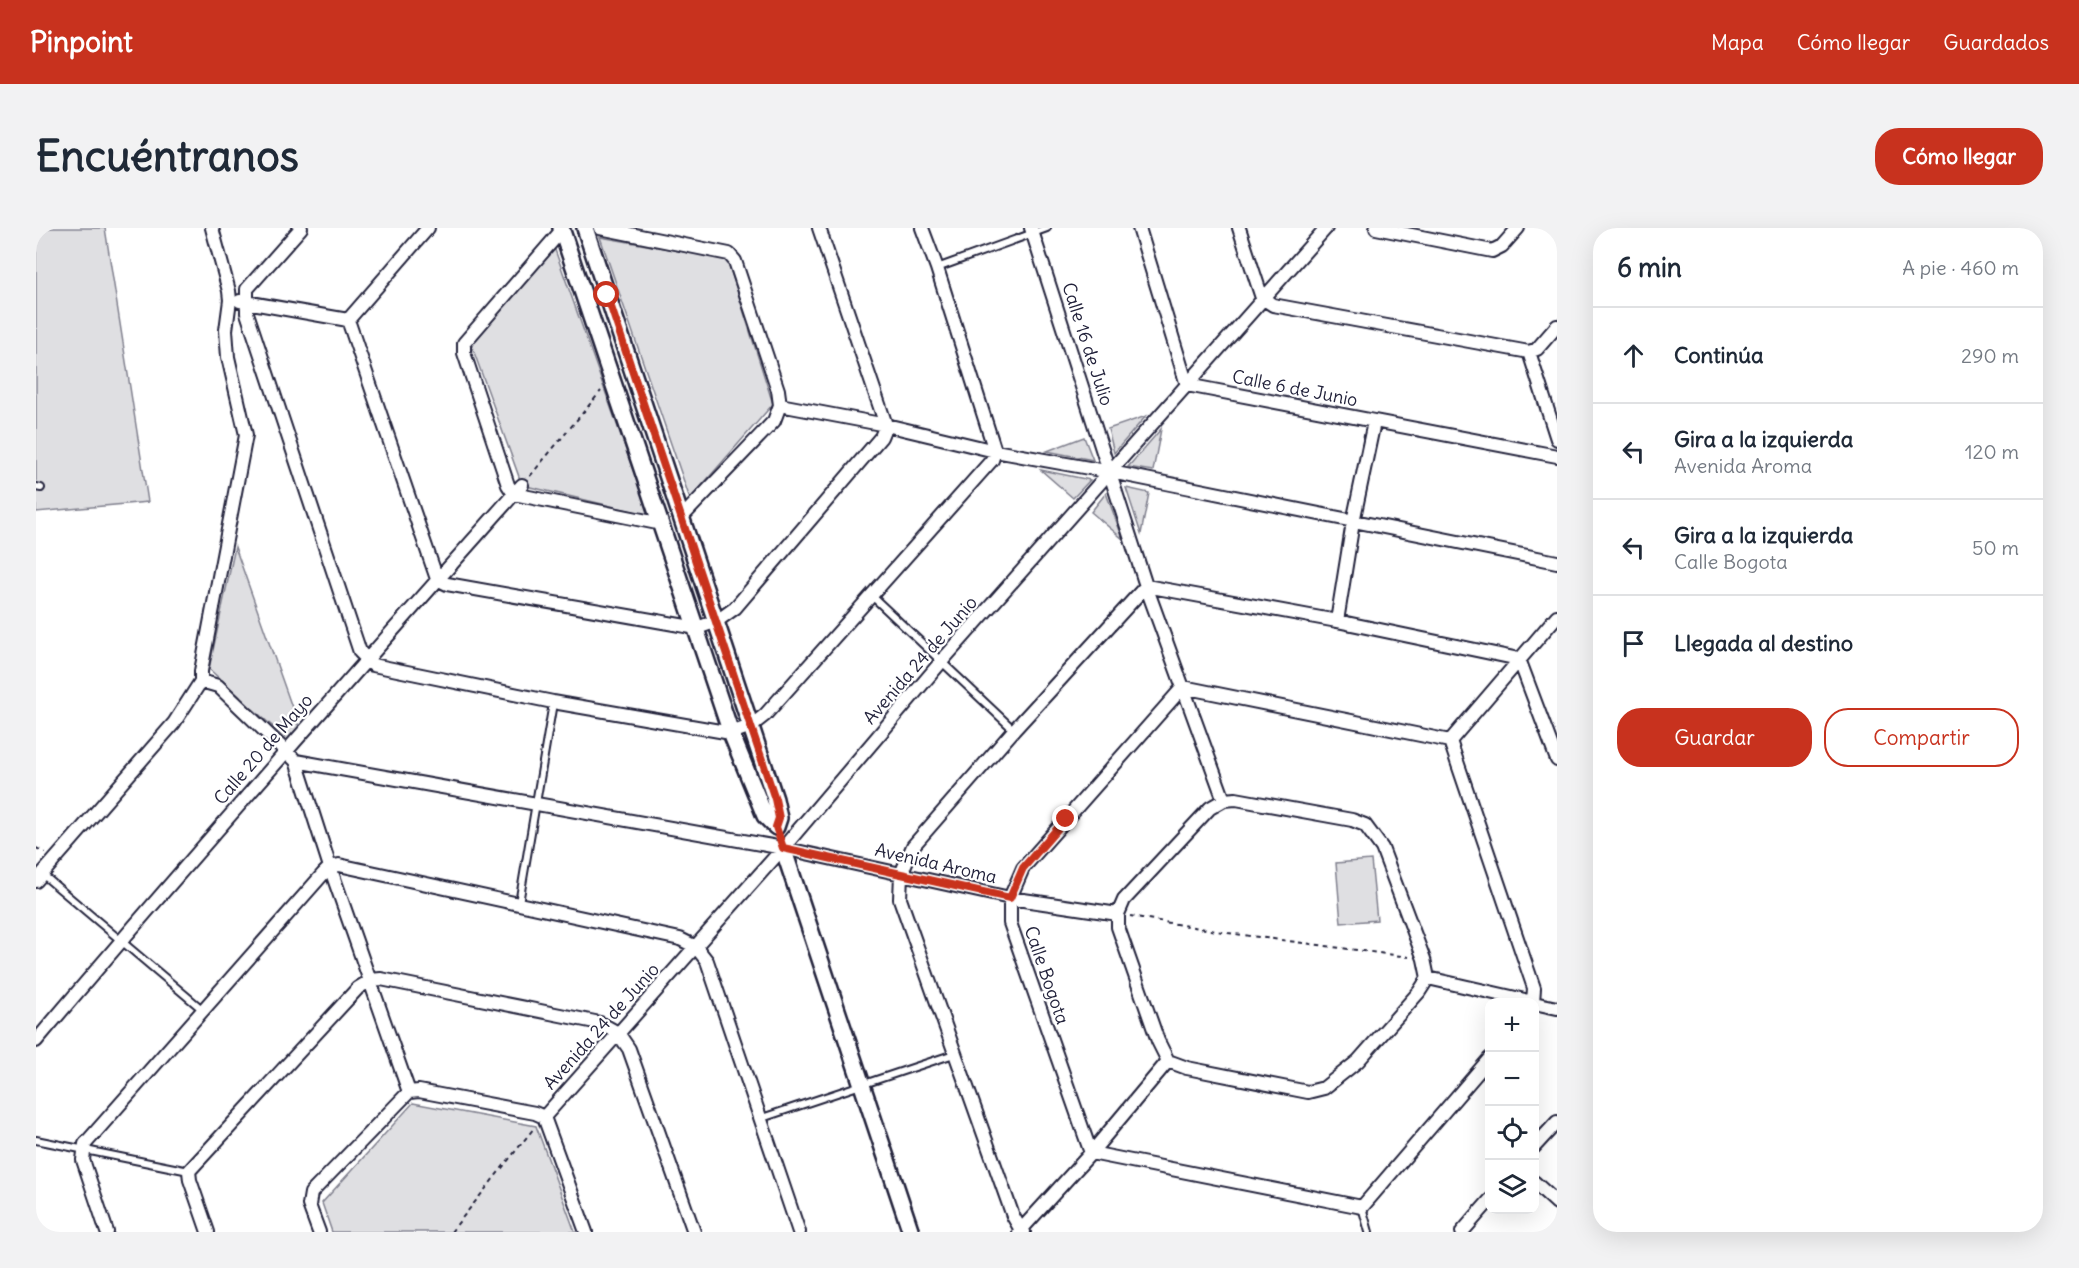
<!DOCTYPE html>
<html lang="es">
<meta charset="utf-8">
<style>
body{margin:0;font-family:Delius,sans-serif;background:#f2f2f3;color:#1f2937}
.controls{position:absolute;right:18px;bottom:18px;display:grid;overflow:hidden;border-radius:12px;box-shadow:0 6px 24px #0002}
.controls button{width:54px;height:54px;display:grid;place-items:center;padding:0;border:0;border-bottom:2px solid #e0e1e3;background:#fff;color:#1f2937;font:30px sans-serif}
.stop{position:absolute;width:18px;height:18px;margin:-14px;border:4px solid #c8321e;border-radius:50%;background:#fff}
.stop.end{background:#c8321e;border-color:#fff;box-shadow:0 2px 6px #0008}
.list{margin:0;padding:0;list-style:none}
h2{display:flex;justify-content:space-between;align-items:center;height:78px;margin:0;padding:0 24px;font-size:26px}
h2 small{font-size:20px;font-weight:400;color:#747a83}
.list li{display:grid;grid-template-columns:39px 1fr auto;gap:18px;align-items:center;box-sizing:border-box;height:96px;padding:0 24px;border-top:2px solid #e0e1e3}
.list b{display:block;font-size:22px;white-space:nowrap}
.list p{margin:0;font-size:20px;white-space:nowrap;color:#747a83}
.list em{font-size:20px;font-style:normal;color:#747a83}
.actions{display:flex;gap:12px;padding:18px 24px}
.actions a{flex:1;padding:14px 0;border:2px solid #c8321e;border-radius:24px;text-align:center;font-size:21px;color:#c8321e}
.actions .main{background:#c8321e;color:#fff}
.icon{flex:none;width:33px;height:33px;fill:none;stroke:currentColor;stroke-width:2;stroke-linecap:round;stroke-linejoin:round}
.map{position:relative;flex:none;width:1521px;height:1004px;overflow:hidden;border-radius:24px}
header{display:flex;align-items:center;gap:36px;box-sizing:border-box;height:84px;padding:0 30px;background:#c8321e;color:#fff}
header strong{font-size:28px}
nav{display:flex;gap:33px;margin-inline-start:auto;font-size:21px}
.intro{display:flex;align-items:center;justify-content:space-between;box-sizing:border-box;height:144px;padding:0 36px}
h1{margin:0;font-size:42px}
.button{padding:15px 27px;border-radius:24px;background:#c8321e;color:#fff;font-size:21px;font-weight:700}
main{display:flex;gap:36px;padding:0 36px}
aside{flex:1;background:#fff;border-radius:24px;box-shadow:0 6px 24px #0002}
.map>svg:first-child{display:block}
.green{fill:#dfdfe2;stroke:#80808e;stroke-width:1.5}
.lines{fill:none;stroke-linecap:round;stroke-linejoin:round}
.service-casing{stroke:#22223b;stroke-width:10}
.minor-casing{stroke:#22223b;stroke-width:16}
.tertiary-casing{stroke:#22223b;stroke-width:20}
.path{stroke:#22223b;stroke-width:2;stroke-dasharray:4.5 4.5;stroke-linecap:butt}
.service{stroke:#fff;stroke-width:6}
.minor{stroke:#fff;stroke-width:12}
.tertiary{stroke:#fff;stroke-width:15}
.route{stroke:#c8321e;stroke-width:8}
.labels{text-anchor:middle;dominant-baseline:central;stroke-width:4.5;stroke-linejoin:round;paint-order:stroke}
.street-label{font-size:18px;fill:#22223b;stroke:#fff}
</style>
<header>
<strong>Pinpoint</strong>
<nav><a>Mapa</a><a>Cómo llegar</a><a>Guardados</a></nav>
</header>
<div class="intro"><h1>Encuéntranos</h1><a class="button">Cómo llegar</a></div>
<main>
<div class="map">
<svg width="1521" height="1004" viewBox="0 0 1521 1004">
<rect width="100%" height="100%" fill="#fff"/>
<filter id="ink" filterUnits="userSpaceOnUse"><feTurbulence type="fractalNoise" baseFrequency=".0167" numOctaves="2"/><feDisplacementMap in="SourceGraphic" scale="12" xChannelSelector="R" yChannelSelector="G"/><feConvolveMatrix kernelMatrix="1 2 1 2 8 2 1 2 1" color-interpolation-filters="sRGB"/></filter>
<g filter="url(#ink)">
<path class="green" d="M0,0H69L112,274L0,284Z
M564,9L691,31L737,176L654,271Z
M518,19L613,287L486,257L435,116Z
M1110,188L1078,225L1072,201Z
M1125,201L1117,243L1092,239Z
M1048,209L1057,232L1011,223Z
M1005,242L1054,252L1037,270Z
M1090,260L1113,265L1105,306Z
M1070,265L1087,311L1055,284Z
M199,319L263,499L252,512L217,481L208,483L204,469L173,441Z
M1335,632L1341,692L1305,695L1300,635Z
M377,875L500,898L539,1004H296L286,975Z"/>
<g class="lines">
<g class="service-casing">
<path id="service" d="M901,40L1011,0
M0,259L5,260
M836,368L978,502
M6,646L167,782
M483,675L517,475
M726,890L918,826
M0,912L153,943
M1326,979L1333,1004"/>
</g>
<g class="minor-casing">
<path id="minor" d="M265,0L211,61V85L324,424L337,437L517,474L695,505L715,498L729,487L956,232L959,223L901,40L886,0
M392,0L312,92L401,351L411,356L661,400L681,393L699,380L845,209L850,197L783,0
M564,0L693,26L699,33L742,162L744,177L738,193L646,289
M995,0L1110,358L1188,572
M1103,0L1151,157L1521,228
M1203,0L1226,70L1237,77L1493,124L1501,121L1521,98
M1340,0L1456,23L1466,18L1482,0
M526,2L428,115V125L472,257L478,266L626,296
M204,73L312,92
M1493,124L1521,211
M744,177L850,197L959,223L1075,244L1521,334
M1301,393L1317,294L1338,194
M165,453L182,458L260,533L294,639L373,864
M1414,513L1147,459L987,640L974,670V695L1055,925L1326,979L1454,830
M1414,513L1498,760L1497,774
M1414,513L1521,388
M260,533L747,620L974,670L1082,686
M1200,571L1316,592L1329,597L1346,620L1388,731L1392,750L1383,764L1322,833L1288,860L1272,864L1151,840L1132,833L1122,813L1082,699V686L1088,672L1174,580L1188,572Z
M0,653L138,495L165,453V443L210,207L192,129L190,102L194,72L193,63L176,0
M1392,750L1497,774
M1498,775L1521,780
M0,813C159,625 322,441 486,257
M508,889L747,620L905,434L1290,0
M1498,919L1521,894
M1498,954L1521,975
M71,1004L47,932L49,916L287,646L294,639L303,637L644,711L660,719L671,733L763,1004
M172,1004L154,952L153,943L322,760L335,752L345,751L564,795L582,805L593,821L658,1004
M283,1004L273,977L275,965L373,864L383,863L499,885L508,889L550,1004
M983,1004L1055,925L1132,833
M988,1004L985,1002L977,988L864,671L865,646L877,618L978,502L1110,358L1301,393L1483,431L1521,532
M1426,1004L1454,972"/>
</g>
<g class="tertiary-casing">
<path id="tertiary" d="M525,0L695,505L729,588L740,599L743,590L739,571L549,0
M747,620L875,1004"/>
</g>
<path class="path" d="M494,248L565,163
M0,620L9,624
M1094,688L1192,705L1373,729
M415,1004L498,900"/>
<use href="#service" class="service"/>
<use href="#minor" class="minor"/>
<use href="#tertiary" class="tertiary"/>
</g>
</g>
<g class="lines" filter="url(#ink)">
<path class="route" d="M571,67L739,571L743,590L740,599L747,620L974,670L987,640L1030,591"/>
</g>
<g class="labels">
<g class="street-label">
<text transform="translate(1052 116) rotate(72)">Calle 16 de Julio</text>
<text transform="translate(1259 160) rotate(11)">Calle 6 de Junio</text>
<text transform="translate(884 432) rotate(-49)">Avenida 24 de Junio</text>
<text transform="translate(227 521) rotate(-49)">Calle 20 de Mayo</text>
<text transform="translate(900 635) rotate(13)">Avenida Aroma</text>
<text transform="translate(1011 747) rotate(71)">Calle Bogota</text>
<text transform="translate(565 798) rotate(-48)">Avenida 24 de Junio</text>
</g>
</g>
</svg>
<div class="controls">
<button>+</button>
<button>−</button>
<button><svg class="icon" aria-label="locate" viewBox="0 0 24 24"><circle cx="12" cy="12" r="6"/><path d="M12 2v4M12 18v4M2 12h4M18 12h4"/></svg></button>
<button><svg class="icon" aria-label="layers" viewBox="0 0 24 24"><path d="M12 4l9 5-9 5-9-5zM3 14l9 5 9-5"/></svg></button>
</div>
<div class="stop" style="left:571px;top:67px"></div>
<div class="stop end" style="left:1030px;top:591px"></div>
</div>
<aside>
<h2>6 min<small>A pie · 460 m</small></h2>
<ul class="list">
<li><svg class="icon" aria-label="ahead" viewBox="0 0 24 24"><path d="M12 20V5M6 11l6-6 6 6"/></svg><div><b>Continúa</b></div><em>290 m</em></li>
<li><svg class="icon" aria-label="left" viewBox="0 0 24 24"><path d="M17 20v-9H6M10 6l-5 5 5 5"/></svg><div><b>Gira a la izquierda</b><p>Avenida Aroma</p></div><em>120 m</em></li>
<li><svg class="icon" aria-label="left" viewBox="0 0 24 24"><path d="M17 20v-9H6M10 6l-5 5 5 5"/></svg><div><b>Gira a la izquierda</b><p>Calle Bogota</p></div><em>50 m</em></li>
<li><svg class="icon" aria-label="arrive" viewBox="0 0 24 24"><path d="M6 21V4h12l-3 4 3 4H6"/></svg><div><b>Llegada al destino</b></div></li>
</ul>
<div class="actions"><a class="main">Guardar</a><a>Compartir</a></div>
</aside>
</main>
